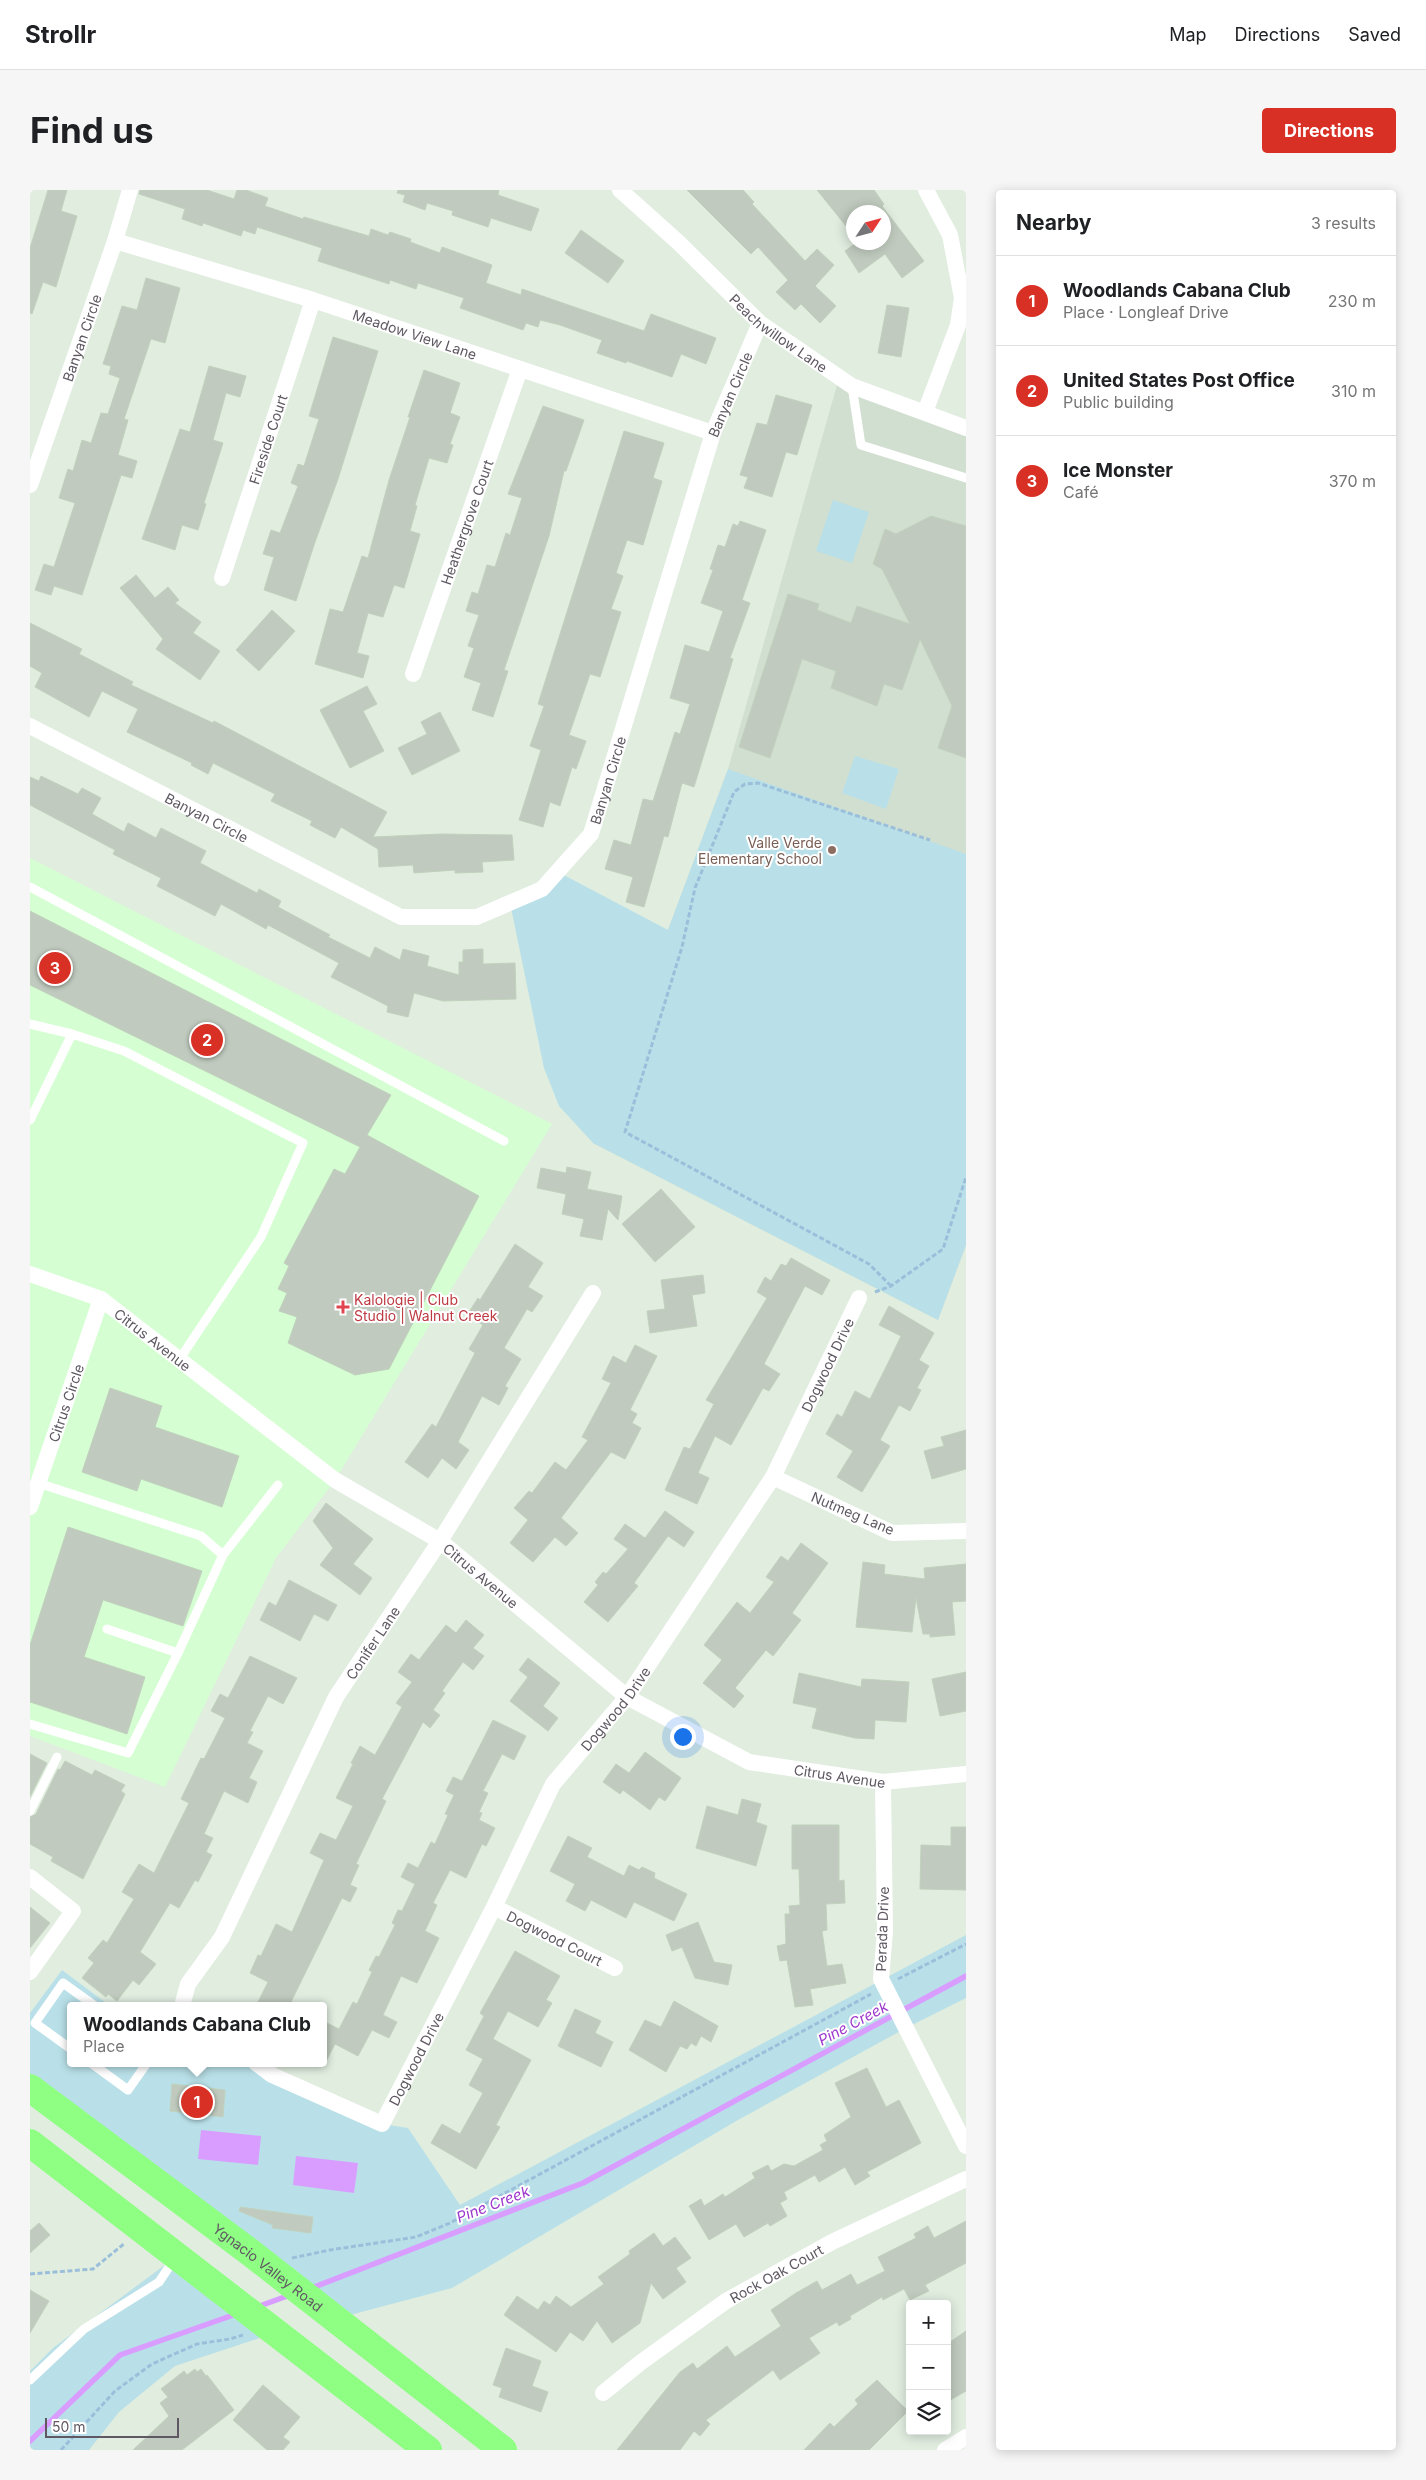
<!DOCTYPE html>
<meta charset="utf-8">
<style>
body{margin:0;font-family:Inter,sans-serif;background:#f6f6f6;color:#202124}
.controls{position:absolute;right:15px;bottom:15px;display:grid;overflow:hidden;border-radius:5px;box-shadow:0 2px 12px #0003}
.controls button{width:45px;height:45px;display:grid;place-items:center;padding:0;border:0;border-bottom:1px solid #e0e0e0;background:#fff;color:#202124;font:25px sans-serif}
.compass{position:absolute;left:816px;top:15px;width:45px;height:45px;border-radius:50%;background:#fff;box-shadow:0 2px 12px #0003;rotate:54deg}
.scale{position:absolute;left:15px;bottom:12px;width:134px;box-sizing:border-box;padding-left:5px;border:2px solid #5f5862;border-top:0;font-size:14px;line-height:18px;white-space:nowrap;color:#5f5862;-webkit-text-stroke:4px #fff;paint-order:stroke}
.you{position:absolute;left:652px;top:1546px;width:18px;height:18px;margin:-12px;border:4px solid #fff;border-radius:50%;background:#1a73e8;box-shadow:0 0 0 8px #1a73e833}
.badge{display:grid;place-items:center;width:32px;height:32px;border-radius:50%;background:#d93025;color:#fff;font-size:16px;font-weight:700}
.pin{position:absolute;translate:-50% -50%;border:2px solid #fff;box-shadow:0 1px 5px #0006}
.popup{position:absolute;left:37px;top:1812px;width:260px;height:65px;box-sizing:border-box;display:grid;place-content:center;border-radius:5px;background:#fff;filter:drop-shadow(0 1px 4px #0005);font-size:16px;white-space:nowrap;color:#757577}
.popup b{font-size:19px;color:#202124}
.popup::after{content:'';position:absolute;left:50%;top:100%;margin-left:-10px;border:10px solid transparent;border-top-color:#fff}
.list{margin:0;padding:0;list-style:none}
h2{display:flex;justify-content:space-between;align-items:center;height:65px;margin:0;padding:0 20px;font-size:21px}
h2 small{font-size:16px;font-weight:400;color:#757577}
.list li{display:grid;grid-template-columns:32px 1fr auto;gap:15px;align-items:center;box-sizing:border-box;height:90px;padding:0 20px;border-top:1px solid #e0e0e0}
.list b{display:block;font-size:19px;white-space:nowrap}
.list p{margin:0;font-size:16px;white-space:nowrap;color:#757577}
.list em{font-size:16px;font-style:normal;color:#757577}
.icon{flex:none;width:28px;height:28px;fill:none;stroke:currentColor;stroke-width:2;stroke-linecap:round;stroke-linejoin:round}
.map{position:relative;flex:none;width:936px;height:2260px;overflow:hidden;border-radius:5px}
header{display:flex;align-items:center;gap:30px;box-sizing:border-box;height:70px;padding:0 25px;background:#fff;border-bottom:1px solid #e0e0e0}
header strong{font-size:24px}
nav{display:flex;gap:28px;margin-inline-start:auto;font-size:18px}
.intro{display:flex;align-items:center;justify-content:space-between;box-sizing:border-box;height:120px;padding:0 30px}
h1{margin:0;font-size:35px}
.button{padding:12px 22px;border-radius:5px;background:#d93025;color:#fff;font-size:18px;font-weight:700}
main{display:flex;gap:30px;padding:0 30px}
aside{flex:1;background:#fff;border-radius:5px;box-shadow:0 2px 12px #0003}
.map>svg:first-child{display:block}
.commercial{fill:#d5ffd2}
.education{fill:#d1dfd0}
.green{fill:#b9e0e8}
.water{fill:#d99dff}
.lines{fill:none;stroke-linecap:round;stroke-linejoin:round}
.stream{stroke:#d99dff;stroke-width:5.5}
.building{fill:#c0cabe;stroke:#c0d2bd}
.path{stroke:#9bbfdb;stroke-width:3;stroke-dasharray:5 2.5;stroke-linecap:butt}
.lane{stroke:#fff;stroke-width:9}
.street{stroke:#fff;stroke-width:16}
.highway{stroke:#8fff84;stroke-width:28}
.education-dot{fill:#8d6e63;stroke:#fff;stroke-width:2}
.health-dot{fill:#e0444e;stroke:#fff;stroke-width:2}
.labels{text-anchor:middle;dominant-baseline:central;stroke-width:4;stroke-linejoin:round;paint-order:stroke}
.street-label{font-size:14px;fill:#5f5862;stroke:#fff}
.education-label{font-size:14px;fill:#785e54;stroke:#fff;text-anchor:end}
.health-label{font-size:14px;fill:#be3a42;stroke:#fff;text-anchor:start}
.water-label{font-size:15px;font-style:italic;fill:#9d36cd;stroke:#fff}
</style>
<header>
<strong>Strollr</strong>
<nav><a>Map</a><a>Directions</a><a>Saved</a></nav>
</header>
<div class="intro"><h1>Find us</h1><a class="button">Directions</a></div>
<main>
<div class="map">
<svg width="936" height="2260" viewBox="0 0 936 2260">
<rect width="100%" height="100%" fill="#e0eddf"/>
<path class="commercial" d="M0,668L522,934L305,1290L246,1368L135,1597L0,1546Z"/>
<path class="education" d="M809,188L936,238V1055L908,1130L563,953L638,740L698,579Z"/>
<path class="green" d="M803,310L839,322L822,373L786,361Z
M825,566L869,579L856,619L812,603Z
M698,579L936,664V1055L908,1130L563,953L529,916L514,878L480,713L528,682L638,740Z
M936,1745V1808L876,1838L708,1930L422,2098L305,2129L0,1898V1823L32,1780L80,1816H41V1873H226L352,1934L378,1938L430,2015Z
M147,2066L245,2143L145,2176L89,2222L59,2260H0V2181L23,2158Z"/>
<path class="water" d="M171,1940L231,1946L228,1975L168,1969Z
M266,1966L328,1973L324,2003L263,1995Z"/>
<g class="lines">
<path class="stream" d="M279,2099L553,1993L936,1786
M227,2117L260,2105
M0,2251L90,2165L209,2123"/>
</g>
<path class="building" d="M18,0H37L31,21L47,26L26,97L13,92L2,124L0,123V58Z
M110,0H177L204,9L207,0H216L238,8L235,16L273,29L274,27L339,46L341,39L358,45L360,42L381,49L380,52L410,63L412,57L462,75L456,93L491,105L492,99L614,141L621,124L686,148L676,174L651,164L642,187L597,171L596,173L567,163L572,150L530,135L510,130L508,137L496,133L493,140L430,118L434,108L388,93L386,99L360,90L359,94L288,71L292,58L227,37L225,44L213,40L211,46L173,33L172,36L152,29L155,19L109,4Z
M368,0H469L468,5L509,19L501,41L461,28L458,37L422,25L423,21L397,13L395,20L373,12L375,5L367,3Z
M657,0H713L724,12L722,14L775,71L787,59L804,75L785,96L806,116L790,133L771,114L765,120L746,102L758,90L728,57L721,64Z
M787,0H844L854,14L852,16L894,71L872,88L855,64L829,83L815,61L827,52H854V22H824V46Z
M551,40L594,71L578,93L535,63Z
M116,88L150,98L135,153L121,149L94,229L98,230L88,265L107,271L102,288L91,285L52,405L24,396L21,405L5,400L14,374L24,377L45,313L29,308L38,279L43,281L52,250L61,253L71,223L78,224L90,188L79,184L81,176L73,174L92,116L107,120Z
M857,115L879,118L871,167L848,163Z
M303,147L348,161L308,289L284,355L266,411L234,400L244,367L233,364L241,340L250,343L268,296L261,293L268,274L274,276L289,229L279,226Z
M179,176L216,186L210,207L196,203L183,250L193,253L174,313L176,314L168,340L152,335L145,360L112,349L150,239L160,242Z
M394,180L430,193L420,223L430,227L420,254L423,255L417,273L399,268L385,315L387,316L380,341L390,344L374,398L364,395L353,427L338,423L327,463L339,466L333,488L285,474L300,419L313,422L332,366L338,368L359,290L380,227H378Z
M746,205L782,215L767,265L756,262L742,307L714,298L718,287L710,285L727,233L737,235Z
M513,216L554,230L536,281H534L519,346L474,480L478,481L463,527L442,520L451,493L434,487L444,458L438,456L449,425L436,421L442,402L448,404L457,375L465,377L476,343L480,345L492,308L478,304Z
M594,241L634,253L623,288L632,291L613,355L597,350L586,383L593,386L581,419L591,422L570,487L560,484L539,545L556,551L546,579L542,577L530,616L520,612L513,637L489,630L511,560L500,556L514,516L508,514Z
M901,326L936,336V568L908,558L922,516L890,449L872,500L854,494L847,516L801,498L806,481L772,469L740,568L709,557L758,404L789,414L787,420L821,433L827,416L880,434L852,379L843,374L855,339L866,344Z
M710,331L736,340L712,410L720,413L700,468L703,469L664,597L652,593L638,647L634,646L614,717L596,712L603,687L575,679L584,650L601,655L613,609L623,611L645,542L650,544L660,514L640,508L655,455L679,462L693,421L671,413L683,380L680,379L688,355L695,357L703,334L708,336Z
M106,385L125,408L138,397L149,410L145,413L171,432L163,443L190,461L170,490L126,459L133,449L90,398Z
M242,420L265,441L229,481L206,460Z
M0,433L52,459L49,464L103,492L101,495L183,533L184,531L357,622L343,647L412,644L482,645L484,670L452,672L453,682L425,683V680L384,683L383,675L349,677L348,659L311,637L305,648L280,635L282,631L241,611L245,604L183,573L178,584L161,575L162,573L97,542L108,519L72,501L59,527L5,497L12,483L0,476Z
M337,496L347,514L333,521L354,561L320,578L290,520Z
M410,522L430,561L382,585L368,558L397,544L391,532Z
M11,586L48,604L52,598L71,608L62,624L94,642L98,633L126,648L131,638L176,661L170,673L227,703L229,699L251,711L248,717L300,745L298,747L340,768L345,757L370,770L373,759L399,766L397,776L429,785V772H433V760L453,759V774L485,773L486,809L413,811L384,803L378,827L357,822L358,816L301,787L309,773L238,735L236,739L191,714L185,726L127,696L131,688L83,664L85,660L0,615V587L9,591Z
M0,721L361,905L337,945L449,1006L359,1179L325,1185L258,1153L267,1127L249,1121L257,1103L248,1099L259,1076L254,1073L304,979L315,984L330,957L0,795Z
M537,977L561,982L557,999L592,1006L588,1030L578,1019L572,1050L550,1046L554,1029L532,1024L536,1004L507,998L511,978L536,983Z
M631,999L665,1037L625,1072L592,1034Z
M485,1054L513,1073L498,1097L513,1106L502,1122L497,1119L474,1158L491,1169L475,1196L478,1198L469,1215L452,1206L428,1252L439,1260L426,1279L412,1268L398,1288L375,1272L402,1234L406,1237L445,1163L439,1159L453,1135L437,1125L448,1108L450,1110Z
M761,1068L800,1090L792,1105L775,1096L734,1174L750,1184L739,1201L733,1198L701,1255L685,1246L668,1283L679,1288L667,1314L635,1300L654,1257L660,1259L684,1214L676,1210L737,1108L727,1102L735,1087L741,1091L751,1074L756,1076Z
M673,1085L675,1103L662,1105L667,1136L620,1143L617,1121L635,1119L631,1090Z
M859,1116L904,1143L889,1170L899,1176L887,1198L891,1200L880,1221L869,1215L850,1250L860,1256L832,1302L807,1287L823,1261L796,1244L807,1224L812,1227L825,1201L840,1209L858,1173L871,1146L849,1135Z
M605,1155L627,1166L600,1220L607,1224L602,1233L611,1238L595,1269L581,1262L531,1328L548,1343L536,1356L525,1347L503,1372L480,1353L498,1330L484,1318L499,1301L502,1303L525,1272L536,1280L558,1250L552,1247L581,1193L572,1189L583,1166L596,1173Z
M80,1198L132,1216L125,1237L209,1266L192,1317L111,1289L107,1301L52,1282Z
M936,1240V1279L902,1289L894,1261L914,1256L911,1247Z
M296,1313L343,1349L323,1374L342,1388L330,1405L290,1375L303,1358L283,1331Z
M635,1321L664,1342L654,1357L638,1346L604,1393L608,1396L578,1432L554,1412L568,1395L565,1392L573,1382L576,1384L598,1359L584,1349L595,1334L615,1348Z
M38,1337L172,1381L153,1436L73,1410L54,1467L115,1487L97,1544L0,1512V1455Z
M771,1353L798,1373L762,1423L771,1430L743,1466L736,1460L705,1498L714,1506L704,1518L673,1493L692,1470L674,1455L707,1412L720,1423L744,1392L736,1387L751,1366L758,1371Z
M833,1372L855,1375L854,1384L895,1389L894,1378L936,1374V1411L922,1412L925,1445L900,1447V1444H893L886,1408L882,1442L826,1437Z
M259,1390L307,1415L298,1431L284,1424L270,1451L230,1430L239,1412L246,1416Z
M436,1430L454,1445L443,1458L454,1466L443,1480L433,1472L412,1501L415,1503L403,1520L410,1525L400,1538L393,1532L352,1609L356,1611L326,1674L329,1675L320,1695L327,1698L320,1712L312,1708L259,1816H226L238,1792L220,1783L228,1765L231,1766L246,1734L262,1742L294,1670L280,1663L290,1643L306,1650L323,1616L306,1608L323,1574L321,1573L330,1556L345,1565L372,1517L366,1513L382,1492L368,1482L381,1464L389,1470L416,1435L426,1443Z
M220,1466L267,1488L253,1514L238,1506L220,1541L223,1542L217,1553L233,1561L219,1588L227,1592L218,1613L194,1601L174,1644L183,1648L176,1662L182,1665L168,1692L165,1690L149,1718L140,1713L110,1762L126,1774L109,1795L103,1790L87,1811L78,1804L76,1807L52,1788L64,1773L58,1768L73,1750L77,1753L104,1709L92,1702L109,1674L124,1683L159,1613L151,1609L171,1568L174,1569L195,1528L181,1521L190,1504L198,1508Z
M498,1468L530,1493L513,1516L528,1528L518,1541L480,1511L498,1487L489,1480Z
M936,1482V1521L910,1526L902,1489Z
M769,1483L831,1497L832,1489L879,1492L876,1532L845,1530L844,1549L825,1548L782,1538L787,1518L763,1513Z
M463,1530L496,1546L484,1570L472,1564L453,1601L458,1603L449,1622L452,1623L449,1630L465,1638L456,1656L452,1654L436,1688L420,1680L403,1713L407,1715L395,1741L409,1748L387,1793L371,1786L353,1825L367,1832L359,1848L342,1840L328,1866L305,1854L293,1877V1831L309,1839L323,1812L327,1814L342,1782L339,1780L346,1766L349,1767L365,1735L362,1733L368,1720L372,1721L385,1694L371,1687L378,1673L388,1678L401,1652L405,1654L418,1625L415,1624L424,1605L416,1601L423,1587L432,1591Z
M615,1562L651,1588L635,1611L629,1607L620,1620L593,1600L590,1604L573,1592L586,1574L599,1583Z
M0,1564L17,1573L0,1607Z
M35,1571L62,1585L65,1580L95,1595L91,1601L95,1604L53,1689L21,1671L23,1667L0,1654V1627L6,1624L28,1579L30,1580Z
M712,1609L731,1614L726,1632L737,1636L726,1676L666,1658L677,1616L708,1625Z
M762,1635H809V1691L814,1690L815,1713L796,1714L797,1740L792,1741L797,1776L812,1774L816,1793L780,1799L783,1815L765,1817L757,1770L750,1771L747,1756L756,1754L755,1724H760L759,1716L770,1715L769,1679H762Z
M921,1637H936V1700L890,1699L891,1655L921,1656Z
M538,1646L562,1658L557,1667L594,1686L599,1675L609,1680L612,1677L625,1683L624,1688L657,1704L644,1731L604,1712L596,1728L561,1710L555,1721L536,1711L545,1694L520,1681Z
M0,1717L20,1733L0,1758Z
M668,1732L684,1772L702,1775L698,1795L665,1788L652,1757L642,1761L636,1745Z
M485,1761L530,1786L516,1810L522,1813L508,1837L478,1821L463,1849L501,1870L466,1935L470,1937L446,1979L401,1953L412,1934L430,1944L453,1903L439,1895L453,1869L436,1860L454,1826L450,1823Z
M644,1811L688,1836L681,1852L671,1846L666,1856L661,1853L657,1859L650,1856L636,1882L599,1860L615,1830L631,1837Z
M545,1819L571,1831L565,1843L583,1852L571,1877L528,1856Z
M837,1878L856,1917L869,1910L891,1953L837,1982L840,1986L825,1995L815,1977L789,1992L785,1985L754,2002L757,2009L750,2013L757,2026L740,2036L738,2033L714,2047L706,2034L679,2050L659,2016L671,2009L674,2016L693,2004L695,2007L725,1988L722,1983L738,1975L741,1981L754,1974L764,1976L793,1960L790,1955L797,1951L794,1945L821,1927L805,1893Z
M142,1894L195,1900L193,1927L140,1921Z
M210,2017L283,2027L281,2043L242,2038L243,2035L209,2021Z
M936,2031V2073L895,2095L899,2101L880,2110L874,2099L853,2110L852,2107L820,2126L821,2129L809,2136L807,2132L779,2148L790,2163L750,2190L743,2180L676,2230L680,2234L670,2246L664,2241L650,2260H587L650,2182L663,2173L667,2179L697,2156L705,2167L751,2136L741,2120L766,2103L787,2091L792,2100L821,2084L827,2095L855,2081L848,2067L886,2048L884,2044L898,2036L904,2048Z
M9,2033L20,2045L0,2063V2041Z
M624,2043L633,2056L645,2047L661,2068L646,2078L656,2092L633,2109L621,2093L610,2133L582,2153L567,2131L553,2151L540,2142L526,2162L474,2125L487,2106L508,2120L514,2111L520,2115L526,2106L541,2117L574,2094L568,2087L600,2064L599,2061Z
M0,2100L19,2111L0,2143Z
M936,2141V2201L917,2212V2154Z
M476,2158L511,2171L502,2196L518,2202L511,2222L469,2207L472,2198L463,2195Z
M165,2179L167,2182L171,2179L176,2186L177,2185L204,2220L152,2260H103L139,2226L130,2213L138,2207L131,2199L154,2181L157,2185Z
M847,2190L878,2221L839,2260H774L800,2233L804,2237L828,2214L825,2210Z
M233,2195L270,2227L253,2247L260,2252L253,2260H237L203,2230Z"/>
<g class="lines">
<path class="path" d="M861,1096L839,1074L595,942L652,757L665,698L704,602L715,594L728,593L900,650
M845,1102L861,1096L913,1059L936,987
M868,1789L936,1754
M262,2068L300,2060L386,2047L420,2033L841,1804
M0,2084L63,2079L95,2053
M31,2260L85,2201L122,2174L167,2154L200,2149L213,2145"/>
<path class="lane" d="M822,196L831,255L936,288
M0,697L474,951
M0,834L42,844L94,861L273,953L231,1047L149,1170
M0,930L42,844
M8,1293L171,1346L193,1365
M77,1439L148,1463L193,1365L248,1295
M0,1534L98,1563L148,1463
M0,1621L27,1567
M41,1859L5,1833L33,1793L65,1816
M61,1873L98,1900L117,1873
M0,2190L54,2139L129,2092L145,2068"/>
<g class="street">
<path id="s1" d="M590,0L648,52L730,133L822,196L936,238"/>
<path id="s2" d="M85,51L283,110L683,243"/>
<path d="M895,222L928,135L932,108L920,45L896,0"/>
<path id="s3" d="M0,295L85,51L100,0"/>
<path id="s4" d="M192,388L283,110"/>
<path id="s5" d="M383,484L490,179"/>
<path id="s6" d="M0,536L371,727H447L512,699L561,644L683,243L730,133"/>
<path id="s7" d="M0,1084L71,1109L305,1290L410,1351L597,1507L719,1572L853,1592L936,1584"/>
<path d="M743,1287L862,1343L936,1341"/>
<path id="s8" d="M0,1317L71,1109"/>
<path d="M853,1592L855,1742L851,1789L936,1956"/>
<path d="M0,1687L43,1721L0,1782"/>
<path id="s9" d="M464,1717L585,1778"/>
<path id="s10" d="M152,1816L158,1794L192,1747L306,1507L410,1351L563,1103"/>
<path id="s11" d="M226,1873L242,1885L352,1934L464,1717L523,1594L597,1507L743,1287L829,1108"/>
<path id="s12" d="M573,2203L610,2173L696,2111L802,2052L936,1989"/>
<path d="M915,2260L936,2247"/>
</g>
<g class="highway">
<path id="s13" d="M0,1898L221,2063L473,2260"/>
<path d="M0,1953L398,2260"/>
</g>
</g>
<circle class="education-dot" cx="802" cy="660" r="5"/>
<path class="health-dot" d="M310.5 1109.5h5v5h5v5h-5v5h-5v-5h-5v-5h5z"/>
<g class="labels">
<g class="street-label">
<text stroke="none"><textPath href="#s1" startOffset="214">Peachwillow Lane</textPath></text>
<text stroke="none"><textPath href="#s2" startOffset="314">Meadow View Lane</textPath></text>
<text stroke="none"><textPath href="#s3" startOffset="156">Banyan Circle</textPath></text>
<text stroke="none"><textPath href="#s6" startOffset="1099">Banyan Circle</textPath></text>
<text stroke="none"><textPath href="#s4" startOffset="146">Fireside Court</textPath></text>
<text stroke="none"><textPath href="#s5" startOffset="161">Heathergrove Court</textPath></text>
<text stroke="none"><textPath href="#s6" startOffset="694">Banyan Circle</textPath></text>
<text stroke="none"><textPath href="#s6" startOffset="199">Banyan Circle</textPath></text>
<text stroke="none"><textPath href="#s7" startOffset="141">Citrus Avenue</textPath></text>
<text stroke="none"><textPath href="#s11" startOffset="1024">Dogwood Drive</textPath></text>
<text stroke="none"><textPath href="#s8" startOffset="110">Citrus Circle</textPath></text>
<text transform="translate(823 1323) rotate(23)">Nutmeg Lane</text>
<text stroke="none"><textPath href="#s7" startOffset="546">Citrus Avenue</textPath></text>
<text stroke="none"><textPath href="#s10" startOffset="412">Conifer Lane</textPath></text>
<text stroke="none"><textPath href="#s11" startOffset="619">Dogwood Drive</textPath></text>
<text stroke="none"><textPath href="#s7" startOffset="966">Citrus Avenue</textPath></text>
<text transform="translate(852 1739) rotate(-88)">Perada Drive</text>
<text stroke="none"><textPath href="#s9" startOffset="68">Dogwood Court</textPath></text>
<text stroke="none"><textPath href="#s11" startOffset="214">Dogwood Drive</textPath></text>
<text stroke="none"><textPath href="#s13" startOffset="298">Ygnacio Valley Road</textPath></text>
<text stroke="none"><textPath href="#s12" startOffset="211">Rock Oak Court</textPath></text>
</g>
<g class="education-label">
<text x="792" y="652">Valle Verde<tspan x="792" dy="16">Elementary School</tspan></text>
</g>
<g class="health-label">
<text x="324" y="1109">Kalologie | Club<tspan x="324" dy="16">Studio | Walnut Creek</tspan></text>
</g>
<g class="water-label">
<text transform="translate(823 1833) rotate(-28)">Pine Creek</text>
<text transform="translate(463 2014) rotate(-21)">Pine Creek</text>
</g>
</g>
</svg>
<div class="controls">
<button>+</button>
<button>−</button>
<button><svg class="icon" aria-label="layers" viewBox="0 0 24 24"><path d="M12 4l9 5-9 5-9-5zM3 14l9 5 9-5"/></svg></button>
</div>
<svg class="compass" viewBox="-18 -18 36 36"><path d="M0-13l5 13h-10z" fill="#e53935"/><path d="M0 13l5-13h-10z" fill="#757577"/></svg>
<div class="scale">50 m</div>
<div class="you"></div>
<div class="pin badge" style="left:167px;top:1912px">1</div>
<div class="popup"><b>Woodlands Cabana Club</b>Place</div>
<div class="pin badge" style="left:177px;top:850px">2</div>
<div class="pin badge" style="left:25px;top:778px">3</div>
</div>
<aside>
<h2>Nearby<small>3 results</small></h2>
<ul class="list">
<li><span class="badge">1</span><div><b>Woodlands Cabana Club</b><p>Place · Longleaf Drive</p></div><em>230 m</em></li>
<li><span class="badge">2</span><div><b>United States Post Office</b><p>Public building</p></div><em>310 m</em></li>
<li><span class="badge">3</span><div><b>Ice Monster</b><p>Café</p></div><em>370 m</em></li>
</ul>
</aside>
</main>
